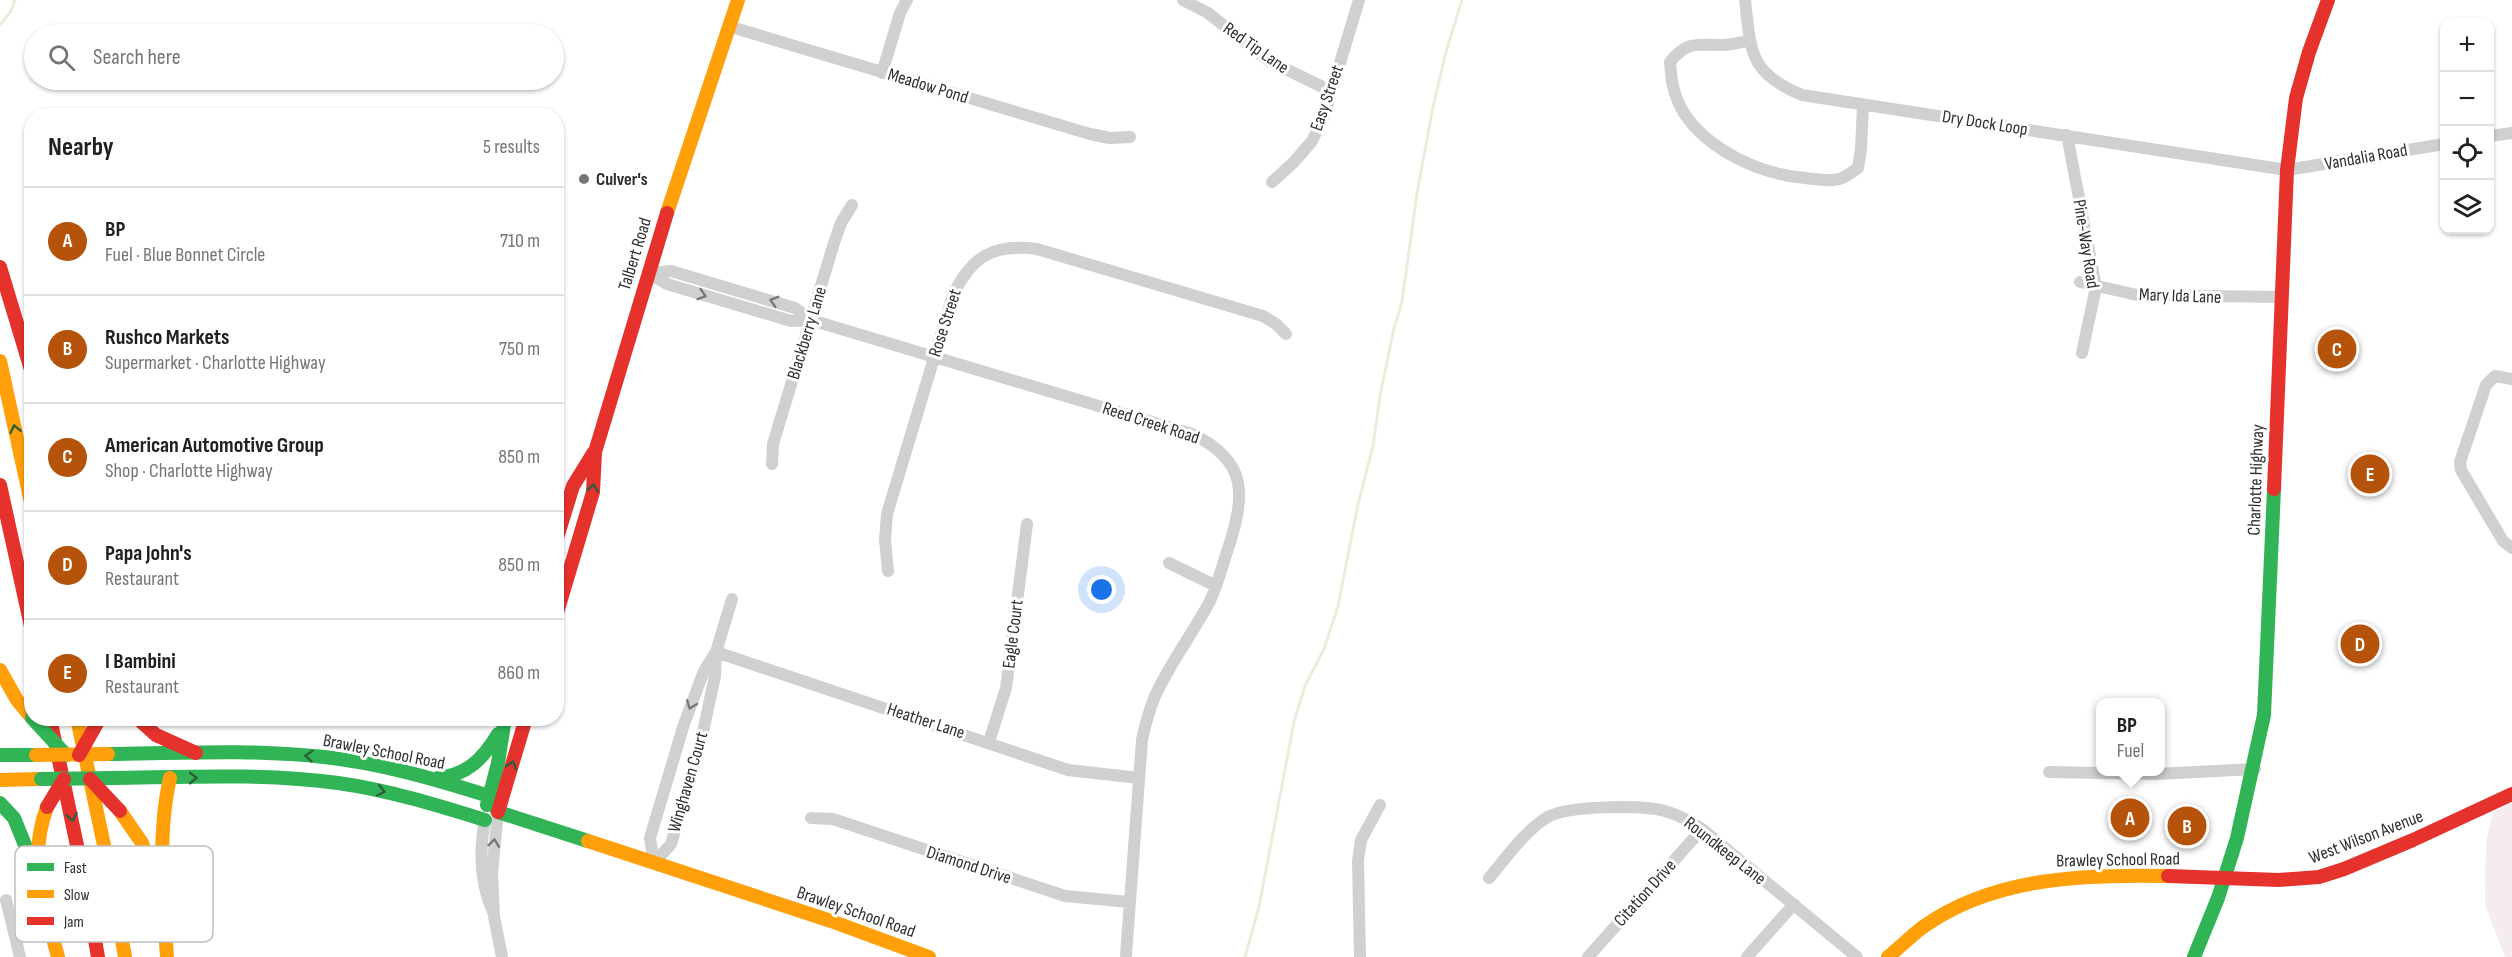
<!DOCTYPE html>
<meta charset="utf-8">
<style>
body{margin:0;font-family:"Sofia Sans Condensed",sans-serif;background:#f6f6f6;color:#202124}
.controls{position:absolute;right:18px;top:18px;display:grid;overflow:hidden;border-radius:12px;box-shadow:0 2px 4px #0004}
.controls button{width:54px;height:54px;display:grid;place-items:center;padding:0;border:0;border-bottom:2px solid #e0e0e0;background:#fff;color:#202124;font:30px sans-serif}
.you{position:absolute;left:1102px;top:590px;width:21px;height:21px;margin:-15px;border:4px solid #fff;border-radius:50%;background:#1a73e8;box-shadow:0 0 0 9px #1a73e833}
.badge{display:grid;place-items:center;width:39px;height:39px;border-radius:50%;background:#b45309;color:#fff;font-size:20px;font-weight:700}
.pin{position:absolute;translate:-50% -50%;border:3px solid #fff;box-shadow:0 2px 6px #0006}
.popup{position:absolute;left:2096px;top:698px;width:69px;height:78px;box-sizing:border-box;display:grid;place-content:center;border-radius:12px;background:#fff;filter:drop-shadow(0 2px 4px #0005);font-size:20px;white-space:nowrap;color:#757577}
.popup b{font-size:22px;color:#202124}
.popup::after{content:'';position:absolute;left:50%;top:100%;margin-left:-12px;border:12px solid transparent;border-top-color:#fff}
.list{margin:0;padding:0;list-style:none}
h2{display:flex;justify-content:space-between;align-items:center;height:78px;margin:0;padding:0 24px;font-size:26px}
h2 small{font-size:20px;font-weight:400;color:#757577}
.list li{display:grid;grid-template-columns:39px 1fr auto;gap:18px;align-items:center;box-sizing:border-box;height:108px;padding:0 24px;border-top:2px solid #e0e0e0}
.list b{display:block;font-size:22px;white-space:nowrap}
.list p{margin:0;font-size:20px;white-space:nowrap;color:#757577}
.list em{font-size:20px;font-style:normal;color:#757577}
.icon{flex:none;width:33px;height:33px;fill:none;stroke:currentColor;stroke-width:2;stroke-linecap:round;stroke-linejoin:round}
.map{position:relative;flex:none;width:2512px;height:957px;overflow:hidden}
.search{position:absolute;background:#fff;box-shadow:0 2px 4px #0004;left:24px;top:24px;width:540px;height:66px;display:flex;align-items:center;gap:15px;box-sizing:border-box;padding:0 21px;border-radius:33px;color:#757577;font-size:22px}
.panel{position:absolute;background:#fff;box-shadow:0 2px 4px #0004;left:24px;top:108px;width:540px;height:618px;border-radius:24px}
.map>svg:first-child{display:block}
.green{fill:#f4ecef}
.lines{fill:none;stroke-linecap:round;stroke-linejoin:round}
.stream{stroke:#e4f0db;stroke-width:3}
.street{stroke:#d0d0d0;stroke-width:12}
.fast{stroke:#30b455;stroke-width:14}
.slow{stroke:#ff9f0a;stroke-width:14}
.jam{stroke:#e5322d;stroke-width:14}
.fast-bridge{stroke:#30b455;stroke-width:14}
.slow-bridge{stroke:#ff9f0a;stroke-width:14}
.jam-bridge{stroke:#e5322d;stroke-width:14}
.oneway{stroke:#777}
.oneway2{stroke:#2f5d3c}
.poi-dot{fill:#777;stroke:#fff;stroke-width:2}
.labels{text-anchor:middle;dominant-baseline:central;stroke-width:6;stroke-linejoin:round;paint-order:stroke}
.street-label{font-size:18px;fill:#2e2e2e;stroke:#fff}
.poi-label{font-size:18px;font-weight:bold;fill:#2e2e2e;stroke:#fff;text-anchor:start}
.key{fill:#fff;stroke:#c0c0c0;stroke-width:1.5}
.key-label{font-size:16px;fill:#2e2e2e}
</style>
<div class="map">
<svg width="2512" height="957" viewBox="0 0 2512 957">
<rect width="100%" height="100%" fill="#fff"/>
<path class="green" d="M2512,803V957H2505L2485,905L2486,841L2493,812Z"/>
<g class="lines">
<path class="stream" d="M0,25L11,11L15,0
M1245,957L1259,907L1294,722L1305,686L1324,649L1338,606L1358,504L1373,446L1380,396L1394,328L1402,302L1417,193L1433,107L1446,52L1462,0"/>
<path class="street" d="M1183,0L1208,13L1269,61L1331,91
M1745,0C1751,52 1749,73 1802,95L2287,170L2444,144
M728,26L1090,134L1110,138L1130,137
M1749,41C1740,42 1730,45 1721,45C1696,45 1687,41 1670,62C1671,70 1671,78 1673,86C1684,138 1748,171 1797,177C1809,178 1831,183 1842,178C1848,176 1853,171 1858,168L1861,149L1863,105
M882,73L900,13L907,0
M2067,135L2096,287L2082,353
M2490,136L2512,133
M1272,182L1294,162L1312,141L1324,116L1359,0
M648,273L667,284L791,321L811,320L1192,434C1249,461 1245,496 1228,549C1222,566 1218,584 1210,601C1193,633 1170,663 1155,696C1149,711 1145,725 1142,740L1126,955
M648,273L671,271L795,308L811,320
M2080,282L2137,295L2281,297
M2512,379L2495,376L2486,385L2460,462L2461,470L2503,541L2512,548
M772,464L773,444L834,243L841,223L852,205
M1169,563L1216,586
M888,571L885,540L887,514L953,295C972,256 994,243 1037,249L1263,316L1276,324L1286,334
M716,652L1068,770L1139,778
M989,742L1006,688L1027,524
M2049,772L2156,774L2255,769
M498,812L492,873L494,916L502,957
M811,818L833,819L1065,896L1129,902
M485,820C479,851 480,883 493,912
M654,863L650,838L684,724L704,671L716,652L732,599
M654,863L671,844L700,746L715,676L716,653
M1489,878C1506,858 1524,832 1546,818C1566,805 1642,805 1665,811C1679,815 1690,821 1702,829L1857,957
M6,900L20,957
M1360,957L1358,861L1361,840L1380,805
M1588,957L1702,829
M1747,957L1794,904"/>
<path class="fast" d="M108,754C180,753 252,749 324,757C380,763 435,779 489,796L498,812L588,841
M0,755H36
M113,778C188,777 264,773 338,783C388,790 437,805 485,820
M438,778C467,775 483,759 498,734
M0,803L14,818L32,862
M487,805L498,763L505,718
M2194,957L2218,898L2237,838L2264,715L2274,489"/>
<path class="slow" d="M667,213L738,0
M0,361L32,507
M0,670L17,700L32,718
M77,718L112,883L125,957
M0,780L41,779
M47,807C27,861 44,904 58,957
M120,811L142,843L159,887
M588,841L831,921L929,957
M167,957C163,899 157,835 170,778
M1888,957C1900,947 1911,936 1923,927C1993,877 2085,874 2168,876"/>
<path class="jam" d="M0,267L32,373
M0,485L32,631
M2274,489L2287,170L2296,98L2309,52L2328,0
M556,541L573,486L594,452
M556,616L593,492L595,452L667,213
M50,718L86,888L98,957
M137,718L156,735L196,753
M498,812L526,718
M2168,876L2279,880L2319,877L2344,869L2413,840L2512,794"/>
<path class="fast-bridge" d="M32,718L66,755
M41,779L113,778"/>
<path class="slow-bridge" d="M36,755L108,754"/>
<path class="jam-bridge" d="M79,755L100,718
M90,779L120,811
M47,807L64,779"/>
</g>
<defs><path id="oneway-chevron" d="M-2-3.5L2.5 0L-2 3.5" fill="none" stroke-width="1.6" stroke-linecap="round" stroke-linejoin="round" transform="scale(1.5)"/></defs>
<g class="oneway">
<use href="#oneway-chevron" transform="translate(702 295) rotate(17)"/>
<use href="#oneway-chevron" transform="translate(774 301) rotate(-163)"/>
<use href="#oneway-chevron" transform="translate(691 705) rotate(111)"/>
<use href="#oneway-chevron" transform="translate(494 843) rotate(-83)"/>
</g>
<g class="oneway2">
<use href="#oneway-chevron" transform="translate(15 429) rotate(-102)"/>
<use href="#oneway-chevron" transform="translate(593 488) rotate(-83)"/>
<use href="#oneway-chevron" transform="translate(309 756) rotate(-175)"/>
<use href="#oneway-chevron" transform="translate(512 765) rotate(-73)"/>
<use href="#oneway-chevron" transform="translate(193 778) rotate(-1)"/>
<use href="#oneway-chevron" transform="translate(381 791) rotate(12)"/>
<use href="#oneway-chevron" transform="translate(72 817) rotate(78)"/>
</g>
<circle class="poi-dot" cx="584" cy="179" r="6"/>
<g class="labels">
<g class="street-label">
<text transform="translate(1256 48) rotate(35)">Red Tip Lane</text>
<text transform="translate(928 86) rotate(17)">Meadow Pond</text>
<text transform="translate(1327 98) rotate(-71)">Easy Street</text>
<text transform="translate(1985 123) rotate(9)">Dry Dock Loop</text>
<text transform="translate(2366 157) rotate(-10)">Vandalia Road</text>
<text transform="translate(2086 244) rotate(81)">Pine-Way Road</text>
<text transform="translate(635 254) rotate(-73)">Talbert Road</text>
<text transform="translate(2180 296) rotate(2)">Mary Ida Lane</text>
<text transform="translate(945 323) rotate(-72)">Rose Street</text>
<text transform="translate(807 333) rotate(-73)">Blackberry Lane</text>
<text transform="translate(1151 423) rotate(18)">Reed Creek Road</text>
<text transform="translate(2256 480) rotate(-88)">Charlotte Highway</text>
<text transform="translate(1013 634) rotate(-83)">Eagle Court</text>
<text transform="translate(926 721) rotate(18)">Heather Lane</text>
<text transform="translate(384 752) rotate(11)">Brawley School Road</text>
<text transform="translate(688 782) rotate(-74)">Winghaven Court</text>
<text transform="translate(2366 837) rotate(-21)">West Wilson Avenue</text>
<text transform="translate(1725 851) rotate(38)">Roundkeep Lane</text>
<text transform="translate(2118 860) rotate(-1)">Brawley School Road</text>
<text transform="translate(969 865) rotate(18)">Diamond Drive</text>
<text transform="translate(1645 893) rotate(-48)">Citation Drive</text>
<text transform="translate(856 912) rotate(19)">Brawley School Road</text>
</g>
<g class="poi-label">
<text x="596" y="179">Culver's</text>
</g>
</g>
<rect x="15" y="846" width="198" height="96" rx="9" class="key"/>
<rect x="27" y="863" width="27" height="8" fill="#30b455"/>
<rect x="27" y="890" width="27" height="8" fill="#ff9f0a"/>
<rect x="27" y="917" width="27" height="8" fill="#e5322d"/>
<g class="key-label">
<text x="64" y="873">Fast</text>
<text x="64" y="900">Slow</text>
<text x="64" y="927">Jam</text>
</g>
</svg>
<div class="controls">
<button>+</button>
<button>−</button>
<button><svg class="icon" aria-label="locate" viewBox="0 0 24 24"><circle cx="12" cy="12" r="6"/><path d="M12 2v4M12 18v4M2 12h4M18 12h4"/></svg></button>
<button><svg class="icon" aria-label="layers" viewBox="0 0 24 24"><path d="M12 4l9 5-9 5-9-5zM3 14l9 5 9-5"/></svg></button>
</div>
<div class="you"></div>
<div class="pin badge" style="left:2130px;top:818px">A</div>
<div class="popup"><b>BP</b>Fuel</div>
<div class="pin badge" style="left:2187px;top:826px">B</div>
<div class="pin badge" style="left:2337px;top:349px">C</div>
<div class="pin badge" style="left:2360px;top:644px">D</div>
<div class="pin badge" style="left:2370px;top:474px">E</div>
<div class="search"><svg class="icon" aria-label="search" viewBox="0 0 24 24"><circle cx="10" cy="10" r="6"/><path d="M15 15l6 6"/></svg>Search here</div>
<section class="panel">
<h2>Nearby<small>5 results</small></h2>
<ul class="list">
<li><span class="badge">A</span><div><b>BP</b><p>Fuel · Blue Bonnet Circle</p></div><em>710 m</em></li>
<li><span class="badge">B</span><div><b>Rushco Markets</b><p>Supermarket · Charlotte Highway</p></div><em>750 m</em></li>
<li><span class="badge">C</span><div><b>American Automotive Group</b><p>Shop · Charlotte Highway</p></div><em>850 m</em></li>
<li><span class="badge">D</span><div><b>Papa John's</b><p>Restaurant</p></div><em>850 m</em></li>
<li><span class="badge">E</span><div><b>I Bambini</b><p>Restaurant</p></div><em>860 m</em></li>
</ul>
</section>
</div>
